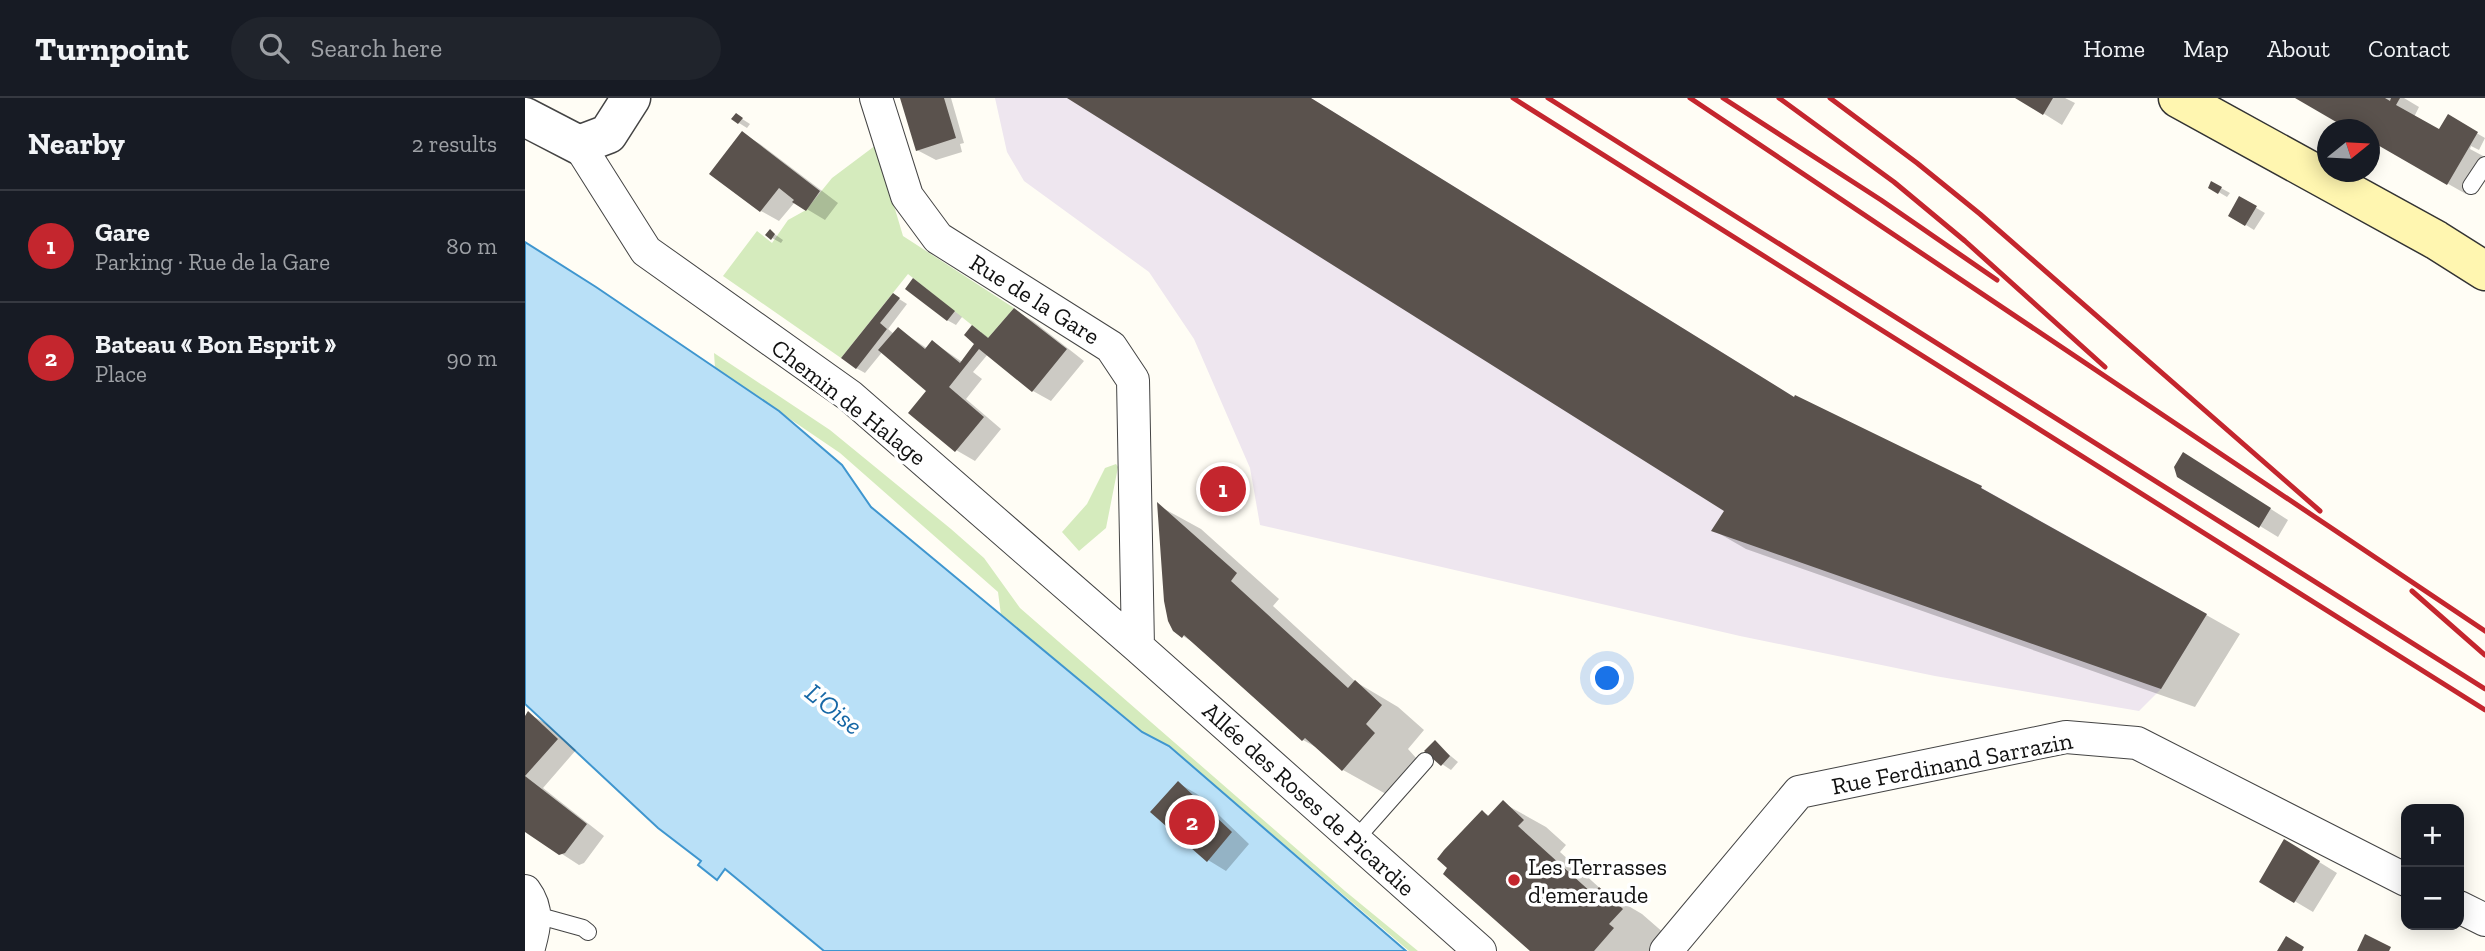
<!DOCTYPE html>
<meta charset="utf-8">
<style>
body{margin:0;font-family:"Zilla Slab",serif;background:#20242c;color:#f1f3f6}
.controls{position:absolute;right:21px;bottom:21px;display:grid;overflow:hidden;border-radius:14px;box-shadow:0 4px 18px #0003}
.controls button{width:63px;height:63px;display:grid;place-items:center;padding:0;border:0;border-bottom:2px solid #363941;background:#171b24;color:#f1f3f6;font:35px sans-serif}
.compass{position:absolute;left:1792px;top:21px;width:63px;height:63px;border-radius:50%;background:#171b24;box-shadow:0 4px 18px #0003;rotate:72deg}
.you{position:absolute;left:1083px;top:581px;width:24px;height:24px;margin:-18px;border:5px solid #fff;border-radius:50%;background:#1a73e8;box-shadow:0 0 0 10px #1a73e833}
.badge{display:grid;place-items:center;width:46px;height:46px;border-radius:50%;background:#c4262e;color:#fff;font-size:23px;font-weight:700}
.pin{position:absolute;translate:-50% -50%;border:4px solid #fff;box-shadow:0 2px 7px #0006}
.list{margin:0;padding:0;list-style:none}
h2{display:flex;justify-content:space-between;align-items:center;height:91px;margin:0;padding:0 28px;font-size:30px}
h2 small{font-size:23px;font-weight:400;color:#9ea1a6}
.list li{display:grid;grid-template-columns:46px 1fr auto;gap:21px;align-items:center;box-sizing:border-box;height:112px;padding:0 28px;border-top:2px solid #363941}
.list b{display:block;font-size:26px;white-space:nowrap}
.list p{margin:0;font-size:23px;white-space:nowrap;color:#9ea1a6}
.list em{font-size:23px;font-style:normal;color:#9ea1a6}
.icon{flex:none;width:38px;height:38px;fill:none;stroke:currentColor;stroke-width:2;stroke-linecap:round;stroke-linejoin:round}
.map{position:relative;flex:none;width:1960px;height:853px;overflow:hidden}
header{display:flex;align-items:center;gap:42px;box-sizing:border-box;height:98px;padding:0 35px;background:#171b24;border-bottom:2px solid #363941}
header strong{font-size:33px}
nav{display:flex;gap:38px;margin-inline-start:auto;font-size:24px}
.search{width:490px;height:63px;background:#20242c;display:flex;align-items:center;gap:18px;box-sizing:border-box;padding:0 24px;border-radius:38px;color:#9ea1a6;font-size:26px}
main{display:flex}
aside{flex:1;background:#171b24}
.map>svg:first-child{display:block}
.industrial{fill:#eee6ef}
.green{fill:#d5ebbd}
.water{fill:#b9e0f7;stroke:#3f96cf;stroke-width:2}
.shadow{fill:#0003}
.building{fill:#5a524d}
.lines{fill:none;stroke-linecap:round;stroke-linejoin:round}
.service-casing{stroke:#444;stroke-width:18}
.minor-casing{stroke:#444;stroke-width:34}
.tertiary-casing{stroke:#444;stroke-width:41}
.secondary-casing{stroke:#333;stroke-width:41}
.service{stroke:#fff;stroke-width:16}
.minor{stroke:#fff;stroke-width:32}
.tertiary{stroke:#fff;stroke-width:38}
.secondary{stroke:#fff6b0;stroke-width:38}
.rail{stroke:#c4262e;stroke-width:5}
.poi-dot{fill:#c4262e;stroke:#fff;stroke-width:2.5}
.labels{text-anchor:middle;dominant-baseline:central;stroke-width:7;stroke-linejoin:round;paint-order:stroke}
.street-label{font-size:24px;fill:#111;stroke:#fff}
.poi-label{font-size:24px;fill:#111;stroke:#fff;text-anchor:start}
.water-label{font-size:26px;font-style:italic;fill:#1768a6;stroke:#fff}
</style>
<header>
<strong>Turnpoint</strong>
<div class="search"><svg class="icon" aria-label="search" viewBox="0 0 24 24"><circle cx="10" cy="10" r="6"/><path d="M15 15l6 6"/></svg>Search here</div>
<nav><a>Home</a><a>Map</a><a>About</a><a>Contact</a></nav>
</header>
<main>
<aside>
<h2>Nearby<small>2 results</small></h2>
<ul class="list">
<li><span class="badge">1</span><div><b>Gare</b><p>Parking · Rue de la Gare</p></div><em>80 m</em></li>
<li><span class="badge">2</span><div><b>Bateau « Bon Esprit »</b><p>Place</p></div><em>90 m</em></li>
</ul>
</aside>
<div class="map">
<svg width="1960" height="853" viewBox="0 0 1960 853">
<rect width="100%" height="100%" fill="#fffdf5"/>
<path class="industrial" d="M470,0H786L1269,299L1457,388V390L1682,516L1636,591L1614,613L1410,578L1215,538L735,427L725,370L669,241L624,174L499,83L482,54Z"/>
<path class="green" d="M351,47L378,138L489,210L463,240L383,176L316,260L198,178L232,133L247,145L263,122L281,112L307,80Z
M189,255L305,332L426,431L459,460L495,510L820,793L893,853H884L644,648L617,634L476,517L473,494L315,355L190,270Z
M591,366L593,369L581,430L554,453L537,434L562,406L580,370Z"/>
<path class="water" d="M0,144L71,189L254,313L317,367L346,409L617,634L644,648L881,853H299L200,771L192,782L173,767L176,763L133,730L0,606Z"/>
<path class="shadow" d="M377,0H426L439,45L435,46L437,54L411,62L392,52Z
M545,0H785L1270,301L1456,390L1715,536L1670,609L1221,451L1188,432L1201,412Z
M1494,0H1540L1550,5L1537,27Z
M1773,0H1879L1894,9L1889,19L1915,33L1924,19L1960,40L1954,52L1946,48L1945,51L1960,59V63L1941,96L1844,41V32Z
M211,17L225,26L222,30L214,25Z
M217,35L235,46L313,105L300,122L270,104L254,123L236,113Z
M1687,85L1705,95L1702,99L1685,89Z
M1714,100L1740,115L1729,132L1705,117Z
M245,133L258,142L256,145L247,140Z
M389,182L437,219L431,227L422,222Z
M368,197L382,206L363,231L369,236L373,231L403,251L408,244L437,264L452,246L456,234L465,241L489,212L508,223L559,263L526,303L508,293L463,256L448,274L457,281L441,301L476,331L450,363L431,352L403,292L358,253L340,275L331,270Z
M1677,367L1763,422L1753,439L1653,378Z
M634,408L676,431L754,501L748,508L831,584L873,609L899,632L883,651L892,661L861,696L818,672L798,653L778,642L674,548L658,538Z
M4,616L22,626L51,652L18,690L79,738L59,765L54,767L0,732V621Z
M910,645L933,664L926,672L917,666Z
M653,685L672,696L724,746L701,773L683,762Z
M978,705L1021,729L1041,747L1035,754L1078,793L1117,816L1140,836L1127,853H1008L957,714L965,718Z
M1760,743L1812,775L1788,814L1736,783Z"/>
<path class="building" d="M375,0H419L431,40L391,53Z
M542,0H786L1269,299L1270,297L1457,388L1456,390L1682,516L1636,591L1186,433L1199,413Z
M1490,0H1528L1518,17Z
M1770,0H1860L1865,3L1866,0H1875L1871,7L1914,31L1923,16L1953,34L1922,87L1844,42V32H1825Z
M211,15L218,20L213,26L206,21Z
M217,33L295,93L281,113L267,104L269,102L254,90L235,114L184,76Z
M1686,83L1697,89L1693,96L1683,90Z
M1714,98L1732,108L1720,128L1703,118Z
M245,131L250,136L246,142L240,137Z
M388,180L430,213L422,223L380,191Z
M368,195L375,200L355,225L362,231L331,271L316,260Z
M489,210L542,251L507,294L454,251L424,289L459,319L430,354L383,315L401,293L353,252L373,229L400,251L407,242L435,265L449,246L439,237L447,227L463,240Z
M1658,354L1746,410L1734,430L1652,379L1649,369Z
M632,404L712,475L706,483L823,590L830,582L857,607L841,626L850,635L817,673L780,640L777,643L659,537L657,540L648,533L643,523L639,503Z
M3,613L33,641L0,678L62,726L40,755L34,757L0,734V618Z
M910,642L925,658L916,668L899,653Z
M653,683L707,734L682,764L625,714Z
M978,702L999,722L993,728L1068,796L1074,789L1098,811L1084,826L1089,830L1069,853H1005L918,776L922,770L912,761L919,752L957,712L963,718Z
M1759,741L1795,763L1769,805L1734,784Z
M1840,836L1866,849L1864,853H1832Z
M1761,838L1779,849L1777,853H1752Z"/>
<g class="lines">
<g class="service-casing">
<path id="service" d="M1946,88L1960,67
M830,742L900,663
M11,817L58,830L63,834"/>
</g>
<g class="minor-casing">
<path id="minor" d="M351,0L382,98L413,140L586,249L608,282L613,549
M54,47L121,153L325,298L613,549L955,853
M0,793C15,813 9,831 3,853
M1934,809L1960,822
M1141,853L1274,694L1541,639L1612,645L1881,782"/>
</g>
<g class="tertiary-casing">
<path id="tertiary" d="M0,19L54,47L83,36L106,0"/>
</g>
<g class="secondary-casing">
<path id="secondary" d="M1653,0L1911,142L1960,173"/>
</g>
<use href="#service" class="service"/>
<use href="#minor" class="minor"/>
<use href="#tertiary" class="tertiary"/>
<use href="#secondary" class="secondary"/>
<path class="rail" d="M988,0L1960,612
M1023,0L1960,591
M1165,0L1960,533
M1198,0L1356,102L1472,182
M1254,0L1369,84L1440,143L1580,269
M1305,0L1392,65L1455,116L1795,413
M1887,493L1960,557"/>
</g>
<circle class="poi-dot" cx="989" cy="782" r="7"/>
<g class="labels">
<g class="street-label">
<text transform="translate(510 201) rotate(32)">Rue de la Gare</text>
<text transform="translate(324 304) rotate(38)">Chemin de Halage</text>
<text transform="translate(1427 665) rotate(-11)">Rue Ferdinand Sarrazin</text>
<text transform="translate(784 701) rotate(42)">Allée des Roses de Picardie</text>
</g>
<g class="poi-label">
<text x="1003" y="768">Les Terrasses<tspan x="1003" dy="28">d'emeraude</tspan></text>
</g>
<g class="water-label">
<text transform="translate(309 611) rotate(39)">L'Oise</text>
</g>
</g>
</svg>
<div class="controls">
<button>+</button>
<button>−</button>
</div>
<svg class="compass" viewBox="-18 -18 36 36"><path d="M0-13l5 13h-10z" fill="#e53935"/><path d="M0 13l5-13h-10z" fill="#9ea1a6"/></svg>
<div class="you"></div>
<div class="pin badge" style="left:698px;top:391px">1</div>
<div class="pin badge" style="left:667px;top:724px">2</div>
</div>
</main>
